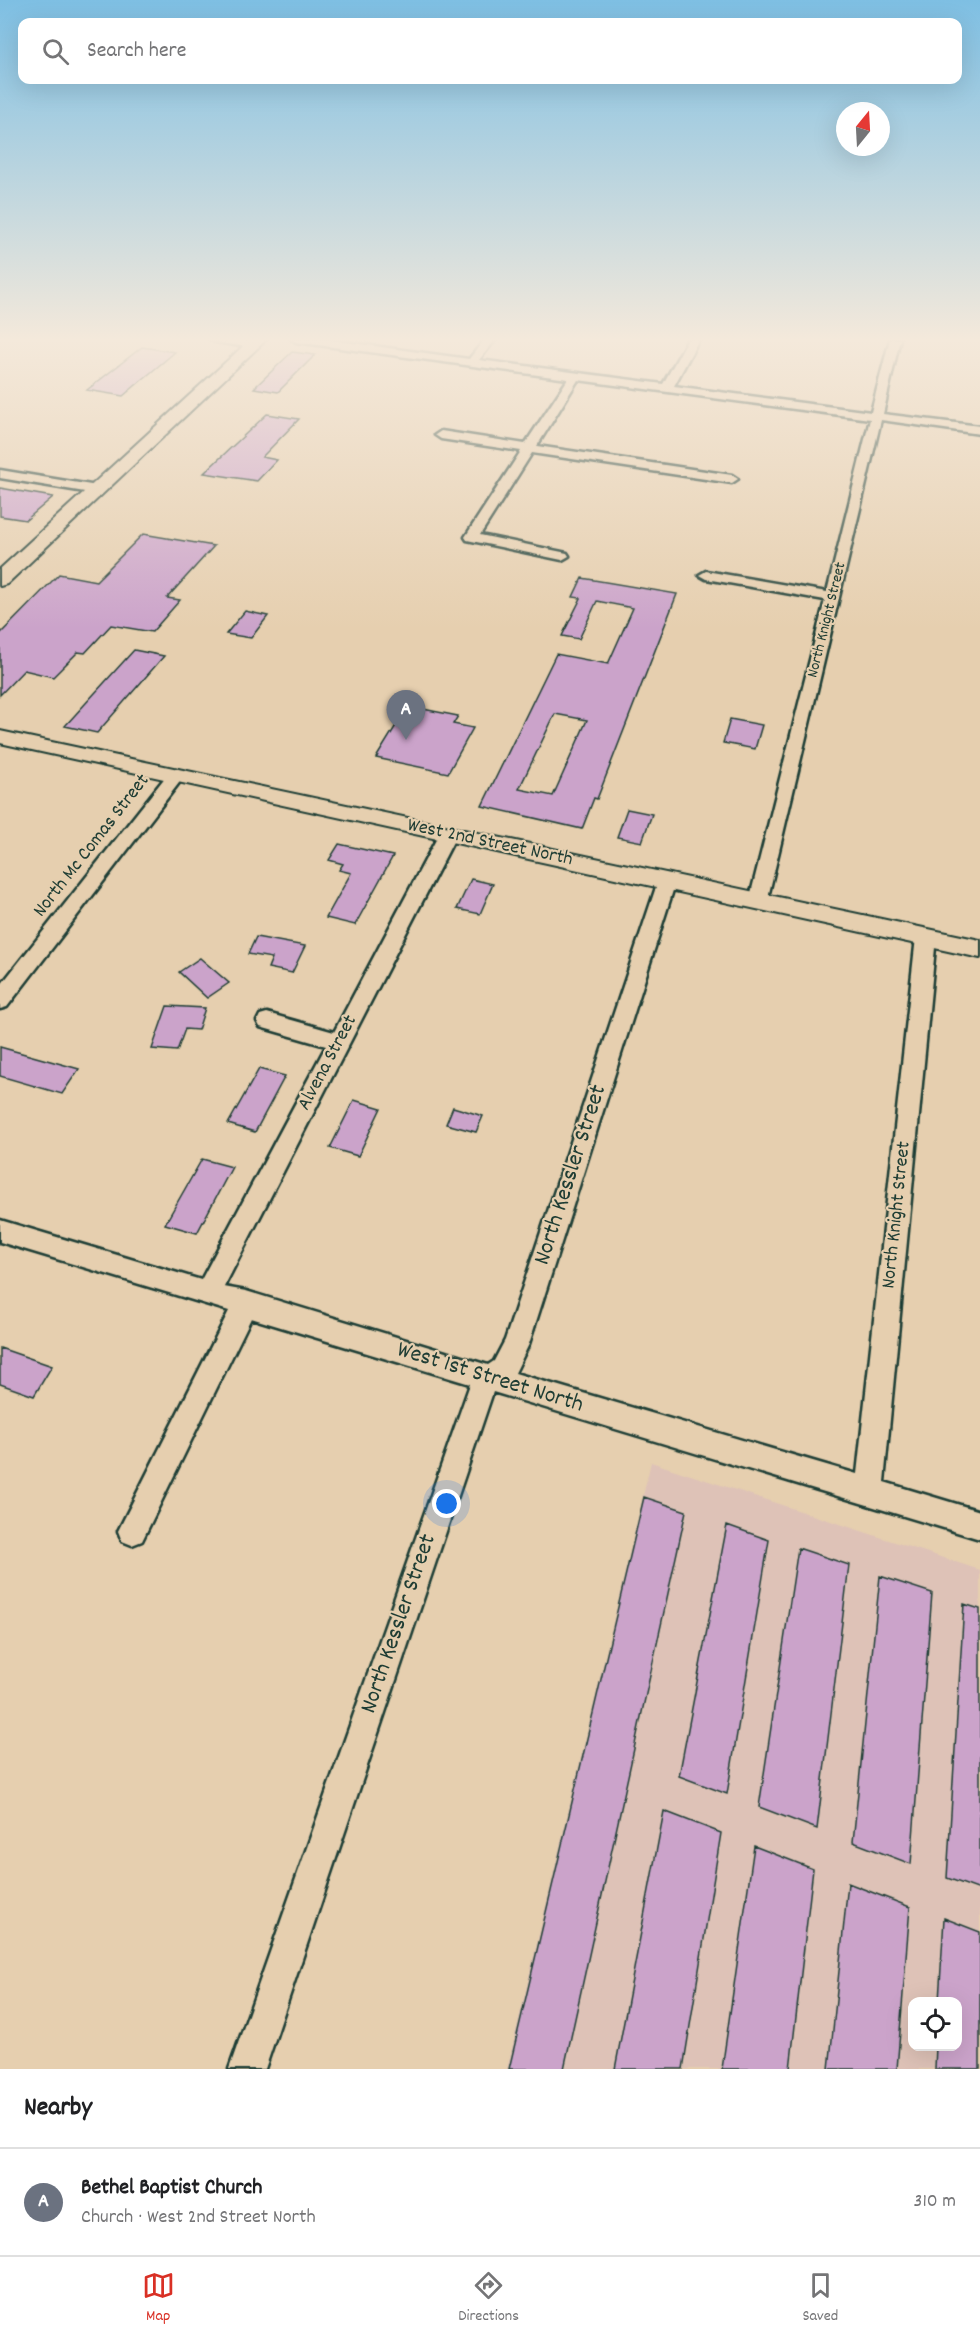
<!DOCTYPE html>
<meta charset="utf-8">
<style>
body{margin:0;font-family:Dekko,sans-serif;background:#f2f2f2;color:#202124}
.controls{position:absolute;right:18px;bottom:18px;display:grid;overflow:hidden;border-radius:12px;box-shadow:0 6px 24px #0002}
.controls button{width:54px;height:54px;display:grid;place-items:center;padding:0;border:0;border-bottom:2px solid #e0e0e0;background:#fff;color:#202124;font:30px sans-serif}
.compass{position:absolute;left:836px;top:102px;width:54px;height:54px;border-radius:50%;background:#fff;box-shadow:0 6px 24px #0002;rotate:18deg}
.you{position:absolute;left:447px;top:1504px;width:21px;height:21px;margin:-15px;border:4px solid #fff;border-radius:50%;background:#1a73e8;box-shadow:0 0 0 9px #1a73e833}
.badge{display:grid;place-items:center;width:39px;height:39px;border-radius:50%;background:#d93025;color:#fff;font-size:20px;font-weight:700}
.pin{position:absolute;translate:-50% -50px;filter:drop-shadow(0 2px 3px #0008)}
.pin::after{content:'';position:absolute;top:32px;width:21px;height:18px;background:inherit;clip-path:polygon(0 0,100% 0,50% 100%)}
.list{margin:0;padding:0;list-style:none}
h2{display:flex;justify-content:space-between;align-items:center;height:78px;margin:0;padding:0 24px;font-size:26px}
h2 small{font-size:20px;font-weight:400;color:#757577}
.list li{display:grid;grid-template-columns:39px 1fr auto;gap:18px;align-items:center;box-sizing:border-box;height:108px;padding:0 24px;border-top:2px solid #e0e0e0}
.list b{display:block;font-size:22px;white-space:nowrap}
.list p{margin:0;font-size:20px;white-space:nowrap;color:#757577}
.list em{font-size:20px;font-style:normal;color:#757577}
.icon{flex:none;width:33px;height:33px;fill:none;stroke:currentColor;stroke-width:2;stroke-linecap:round;stroke-linejoin:round}
.map{position:relative;flex:none;width:980px;height:2069px;overflow:hidden}
.search{position:absolute;background:#fff;box-shadow:0 6px 24px #0002;left:18px;right:18px;top:18px;height:66px;display:flex;align-items:center;gap:15px;box-sizing:border-box;padding:0 21px;border-radius:12px;color:#757577;font-size:22px}
.sheet{height:186px;background:#fff}
nav{display:flex;justify-content:space-around;align-items:center;box-sizing:border-box;height:84px;border-top:2px solid #e0e0e0;background:#fff;font-size:16px;color:#757577}
nav a{display:grid;justify-items:center;gap:3px}
nav .on{color:#d93025}
.map>svg:first-child{display:block}
.built{fill:#dec2b7;fill-rule:evenodd}
.building{fill:#cba3ca;stroke:#1f3d34;stroke-width:1.5;fill-rule:evenodd}
.lines{fill:none;stroke-linecap:round;stroke-linejoin:round}
.minor-casing{stroke:#1f3d34;stroke-width:5}
.tertiary-casing{stroke:#1f3d34;stroke-width:4}
.secondary-casing{stroke:#1f3d34;stroke-width:4}
.minor{fill:#e6cfaf;fill-rule:evenodd}
.tertiary{fill:#e6cfaf;fill-rule:evenodd}
.secondary{fill:#e6cfaf;fill-rule:evenodd}
.labels{text-anchor:middle;dominant-baseline:central;stroke-width:4.5;stroke-linejoin:round;paint-order:stroke}
.far-street-label{font-size:16px;fill:#1f3d34;stroke:#e6cfaf}
.street-label{font-size:20px;fill:#1f3d34;stroke:#e6cfaf}
.near-street-label{font-size:24px;fill:#1f3d34;stroke:#e6cfaf}
</style>
<div class="map">
<svg width="980" height="2069" viewBox="0 0 980 2069">
<rect width="100%" height="100%" fill="#e6cfaf"/>
<filter id="ink" filterUnits="userSpaceOnUse"><feTurbulence type="fractalNoise" baseFrequency=".0167" numOctaves="2"/><feDisplacementMap in="SourceGraphic" scale="12" xChannelSelector="R" yChannelSelector="G"/><feConvolveMatrix kernelMatrix="1 2 1 2 8 2 1 2 1" color-interpolation-filters="sRGB"/></filter>
<g filter="url(#ink)">
<path class="built" d="M651,1462L980,1570V2069H507ZM912,2002H958V2046H912Z"/>
<path class="building" d="M142,347L175,352L123,396L87,390Z
M292,352L315,355L278,392L254,388Z
M267,414L299,419L262,457L277,460L257,481L204,473Z
M0,488L53,497L26,520L0,516Z
M143,534L214,546L167,598L180,600L152,632L111,625L85,653L78,652L53,677L24,670L0,695V634L59,574L96,581Z
M582,578L677,594L597,799L594,798L582,829L482,806L556,654L608,664L633,608L597,601L579,639L562,636L581,598L573,597ZM555,714L587,720L553,796L519,789Z
M245,611L268,616L251,638L226,634Z
M134,650L164,656L97,733L65,726Z
M408,706L458,716L453,724L473,728L448,773L376,758Z
M730,719L762,725L755,749L723,743Z
M627,809L652,814L642,842L617,837Z
M339,844L393,856L355,925L326,918L351,873L339,870L343,864L329,860Z
M471,879L493,884L480,914L457,909Z
M256,937L305,946L292,973L268,968L272,958L248,954Z
M200,958L229,983L207,998L179,972Z
M167,1006L205,1008L198,1030L185,1029L177,1051L152,1049Z
M0,1047L79,1069L62,1094L0,1076Z
M259,1069L285,1076L255,1132L228,1124Z
M354,1100L381,1108L358,1156L330,1148Z
M453,1107L483,1116L476,1132L446,1124Z
M202,1159L232,1167L197,1233L165,1224Z
M0,1348L52,1366L34,1396L0,1384Z
M644,1497L686,1511L564,2069H509Z
M727,1525L769,1540L727,1794L679,1776Z
M798,1548L849,1565L817,1829L759,1807Z
M880,1576L932,1593L911,1864L853,1842Z
M964,1604L980,1609V1890L947,1878Z
M664,1811L721,1833L683,2069H615Z
M754,1846L813,1869L790,2069H722Z
M848,1883L910,1907L897,2069H829Z
M944,1918L980,1932V2069H935L936,2046H957V2001H939Z"/>
<g class="lines">
<g class="minor-casing">
<path id="minor" d="M210,339H238L258,343L259,345L254,348L215,342Z
M291,339H323L469,359L485,339H496L479,360L663,384L688,339H699L674,386L871,412L890,339H900L883,414L980,426V434L881,420L766,906L759,908L752,906L749,901L825,600L706,579L699,575L706,571L827,592L870,419L578,380L537,446L732,475L738,479L732,483L532,453L480,535L567,553L569,556L562,560L467,540L465,537L521,451L441,439L435,435L441,431L525,444L568,379L296,342Z
M0,470L97,486L104,490L97,494L0,478Z
M176,769L182,771L185,775L182,779L7,1007L0,1009V986L170,771Z
M448,828L454,830L457,834L224,1287L246,1291L488,1365L494,1361L505,1340L658,881L660,876L667,874L674,876L676,881L529,1344L515,1373L857,1474L916,937L919,932L926,930L933,932L936,937L884,1482L980,1511V1539L493,1392L265,2069H229L470,1384L251,1318L142,1541L132,1545L122,1541L118,1531L229,1311L0,1242V1220L201,1280L326,1046L260,1027L257,1021L260,1015L267,1013L334,1032L439,834L442,830Z"/>
</g>
<g class="tertiary-casing">
<path id="tertiary" d="M0,731L980,940V958L0,743Z"/>
</g>
<g class="secondary-casing">
<path id="secondary" d="M251,339H267L7,584L0,586V569Z"/>
</g>
<use href="#minor" class="minor"/>
<use href="#tertiary" class="tertiary"/>
<use href="#secondary" class="secondary"/>
</g>
</g>
<linearGradient id="sky" x2="0" y2="1"><stop stop-color="#7ebfe3"/><stop offset="0.54" stop-color="#f4e9db"/><stop offset="1" stop-color="#f4e9db" stop-opacity="0"/></linearGradient>
<rect width="980" height="629" fill="url(#sky)"/>
<g class="labels">
<g class="far-street-label">
<text transform="translate(827 620) rotate(-76)">North Knight Street</text>
</g>
<g class="street-label">
<text transform="translate(490 843) rotate(12)">West 2nd Street North</text>
<text transform="translate(92 846) rotate(-52)">North Mc Comas Street</text>
<text transform="translate(328 1063) rotate(-62)">Alvena Street</text>
<text transform="translate(897 1215) rotate(-84)">North Knight Street</text>
</g>
<g class="near-street-label">
<text transform="translate(571 1175) rotate(-72)">North Kessler Street</text>
<text transform="translate(490 1378) rotate(17)">West 1st Street North</text>
<text transform="translate(399 1624) rotate(-71)">North Kessler Street</text>
</g>
</g>
</svg>
<div class="controls">
<button><svg class="icon" aria-label="locate" viewBox="0 0 24 24"><circle cx="12" cy="12" r="6"/><path d="M12 2v4M12 18v4M2 12h4M18 12h4"/></svg></button>
</div>
<svg class="compass" viewBox="-18 -18 36 36"><path d="M0-13l5 13h-10z" fill="#e53935"/><path d="M0 13l5-13h-10z" fill="#757577"/></svg>
<div class="you"></div>
<div class="pin badge" style="left:406px;top:740px;background:#6b7280">A</div>
<div class="search"><svg class="icon" aria-label="search" viewBox="0 0 24 24"><circle cx="10" cy="10" r="6"/><path d="M15 15l6 6"/></svg>Search here</div>
</div>
<section class="sheet">
<h2>Nearby<small></small></h2>
<ul class="list">
<li><span class="badge" style="background:#6b7280">A</span><div><b>Bethel Baptist Church</b><p>Church · West 2nd Street North</p></div><em>310 m</em></li>
</ul>
</section>
<nav>
<a class="on"><svg class="icon" aria-label="map" viewBox="0 0 24 24"><path d="M3 6l6-2 6 2 6-2v14l-6 2-6-2-6 2zM9 4v14M15 6v14"/></svg>Map</a>
<a><svg class="icon" aria-label="directions" viewBox="0 0 24 24"><path d="M12 3l9 9-9 9-9-9zM9 14v-3h6M13 9l2 2-2 2"/></svg>Directions</a>
<a><svg class="icon" aria-label="saved" viewBox="0 0 24 24"><path d="M7 4h10v16l-5-4-5 4z"/></svg>Saved</a>
</nav>
